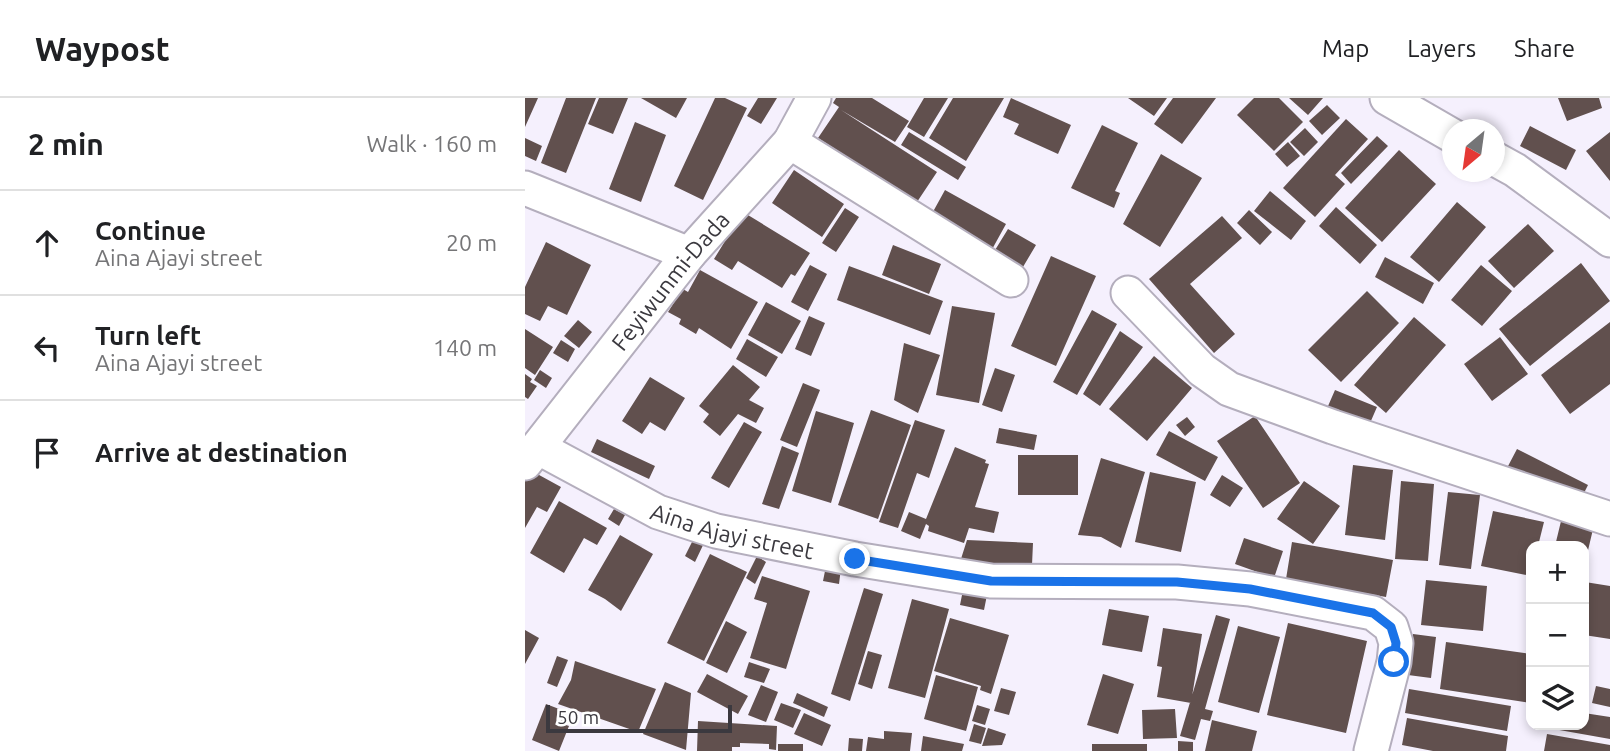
<!DOCTYPE html>
<meta charset="utf-8">
<style>
body{margin:0;font-family:Ubuntu,sans-serif;background:#f2f2f2;color:#202124}
.controls{position:absolute;right:21px;bottom:21px;display:grid;overflow:hidden;border-radius:14px;box-shadow:0 4px 10px #0003}
.controls button{width:63px;height:63px;display:grid;place-items:center;padding:0;border:0;border-bottom:2px solid #e0e0e0;background:#fff;color:#202124;font:35px sans-serif}
.compass{position:absolute;left:917px;top:21px;width:63px;height:63px;border-radius:50%;background:#fff;box-shadow:0 4px 10px #0003;rotate:209deg}
.scale{position:absolute;left:21px;bottom:18px;width:186px;box-sizing:border-box;padding-left:7px;border:4px solid #3b393f;border-top:0;font-size:19px;line-height:24px;white-space:nowrap;color:#3b393f;-webkit-text-stroke:5px #fff;paint-order:stroke}
.stop{position:absolute;width:21px;height:21px;margin:-16px;border:5px solid #1a73e8;border-radius:50%;background:#fff}
.stop.end{background:#1a73e8;border-color:#fff;box-shadow:0 2px 7px #0008}
.list{margin:0;padding:0;list-style:none}
h2{display:flex;justify-content:space-between;align-items:center;height:91px;margin:0;padding:0 28px;font-size:30px}
h2 small{font-size:23px;font-weight:400;color:#757577}
.list li{display:grid;grid-template-columns:46px 1fr auto;gap:21px;align-items:center;box-sizing:border-box;height:105px;padding:0 28px;border-top:2px solid #e0e0e0}
.list b{display:block;font-size:26px;white-space:nowrap}
.list p{margin:0;font-size:23px;white-space:nowrap;color:#757577}
.list em{font-size:23px;font-style:normal;color:#757577}
.icon{flex:none;width:38px;height:38px;fill:none;stroke:currentColor;stroke-width:2;stroke-linecap:round;stroke-linejoin:round}
.map{position:relative;flex:none;width:1085px;height:653px;overflow:hidden}
header{display:flex;align-items:center;gap:42px;box-sizing:border-box;height:98px;padding:0 35px;background:#fff;border-bottom:2px solid #e0e0e0}
header strong{font-size:33px}
nav{display:flex;gap:38px;margin-inline-start:auto;font-size:24px}
main{display:flex}
aside{flex:1;background:#fff}
.map>svg:first-child{display:block}
.building{fill:#61504e}
.lines{fill:none;stroke-linecap:round;stroke-linejoin:round}
.minor-casing{stroke:#b4aebd;stroke-width:37}
.minor{stroke:#fff;stroke-width:33}
.route{stroke:#1a73e8;stroke-width:9}
.labels{text-anchor:middle;dominant-baseline:central;stroke-width:7;stroke-linejoin:round;paint-order:stroke}
.street-label{font-size:23px;fill:#3b393f;stroke:#fff}
</style>
<header>
<strong>Waypost</strong>
<nav><a>Map</a><a>Layers</a><a>Share</a></nav>
</header>
<main>
<aside>
<h2>2 min<small>Walk · 160 m</small></h2>
<ul class="list">
<li><svg class="icon" aria-label="ahead" viewBox="0 0 24 24"><path d="M12 20V5M6 11l6-6 6 6"/></svg><div><b>Continue</b><p>Aina Ajayi street</p></div><em>20 m</em></li>
<li><svg class="icon" aria-label="left" viewBox="0 0 24 24"><path d="M17 20v-9H6M10 6l-5 5 5 5"/></svg><div><b>Turn left</b><p>Aina Ajayi street</p></div><em>140 m</em></li>
<li><svg class="icon" aria-label="arrive" viewBox="0 0 24 24"><path d="M6 21V4h12l-3 4 3 4H6"/></svg><div><b>Arrive at destination</b></div></li>
</ul>
</aside>
<div class="map">
<svg width="1085" height="653" viewBox="0 0 1085 653">
<rect width="100%" height="100%" fill="#f5f0fd"/>
<path class="building" d="M0,0H13L0,29Z
M41,0H71L41,75L16,65Z
M74,0H103L88,36L63,26Z
M116,0H162L151,20Z
M190,0H200L222,10L178,102L149,88Z
M233,0H252L236,26L222,18Z
M311,0H347L384,23L370,44L316,12L412,74L392,104L378,95L376,98L347,79L349,76L293,40L314,9L308,5Z
M399,0H423L399,39L382,29Z
M428,0H479L441,63L404,40Z
M486,0L546,27L533,56L489,36L494,26L478,19Z
M603,0H642L629,18Z
M648,0H691L657,46L629,26Z
M729,0H754L778,24L749,53L712,17Z
M764,0H798L783,17Z
M1033,0H1074L1077,10L1042,23Z
M802,7L815,20L797,37L784,23Z
M821,21L843,41L810,77L820,86L790,119L758,90Z
M110,24L141,37L116,104L84,91Z
M577,27L613,45L590,93L595,95L589,110L546,90Z
M1005,28L1051,52L1041,72L995,48Z
M780,30L793,44L779,58L765,44Z
M384,34L441,69L433,82L376,47Z
M1085,34V83L1061,53Z
M852,38L863,48L826,86L816,75Z
M0,40L17,48L11,63L0,58Z
M763,44L775,58L762,69L750,56Z
M874,52L911,86L857,144L820,110Z
M636,56L677,80L635,149L598,126Z
M269,72L319,106L297,139L247,105Z
M420,92L481,126L465,155L404,121Z
M745,93L781,123L766,142L729,113Z
M932,104L961,129L914,184L885,159Z
M811,109L852,147L835,166L794,128Z
M320,110L334,119L311,154L297,145Z
M724,112L747,134L735,147L712,125Z
M218,114L285,155L270,178L266,176L257,190L213,163L207,172L189,161Z
M697,118L717,140L665,186L710,236L689,255L624,181Z
M1003,126L1029,153L989,190L963,163Z
M483,131L511,147L495,174L467,157Z
M21,144L66,167L42,217L23,208L15,223L0,216V189Z
M368,147L416,166L404,196L357,177Z
M526,158L571,178L531,268L486,248Z
M860,159L909,185L898,206L850,179Z
M1056,165L1085,203L1005,268L974,231Z
M285,167L302,176L283,213L266,204Z
M956,167L987,193L957,228L926,202Z
M324,168L418,203L405,237L312,202Z
M175,172L233,204L206,251L174,230L171,236L154,226L156,221L143,214L150,203L144,200L151,187L163,194Z
M842,193L874,225L816,284L783,252Z
M241,204L276,223L257,256L223,237Z
M427,208L470,215L454,305L411,297Z
M567,212L592,226L552,297L528,284Z
M284,218L300,225L286,258L270,251Z
M889,219L921,247L861,315L829,287Z
M53,222L67,234L54,250L39,238Z
M1085,224V286L1045,316L1016,277Z
M0,231L28,249L10,277L0,270Z
M595,233L618,249L575,308L558,296Z
M975,239L1003,276L967,303L939,266Z
M222,241L253,259L241,279L211,261Z
M36,242L50,251L43,264L28,255Z
M379,245L415,257L393,315L369,302Z
M629,258L667,290L622,343L584,311Z
M208,267L235,289L224,302L239,310L231,325L213,316L195,338L178,324L184,316L174,308Z
M470,270L490,277L477,314L457,307Z
M15,272L27,280L21,290L9,282Z
M0,276L7,281L5,284L12,288L3,301L0,299Z
M125,279L160,300L140,333L125,324L117,336L97,323Z
M278,285L295,292L272,349L255,342Z
M810,292L852,309L842,332L800,315Z
M346,312L386,327L353,421L313,407Z
M291,313L329,325L306,405L267,393Z
M730,318L775,385L738,410L692,343Z
M662,319L670,329L660,338L651,327Z
M390,322L420,332L404,380L392,375L373,430L354,424Z
M219,324L237,334L204,390L186,380Z
M474,330L512,337L509,352L471,345Z
M644,333L693,359L680,383L631,357Z
M72,341L130,368L124,381L66,354Z
M257,348L274,355L254,411L237,406Z
M430,349L461,362L460,365L464,366L450,409L474,414L469,435L444,430L439,445L403,433L404,428L401,426L395,441L376,433L384,414L401,421Z
M992,351L1063,387L1053,407L982,370Z
M493,357H553V397H493Z
M576,360L620,374L596,450L576,439L553,437Z
M828,367L868,372L860,442L820,437Z
M5,372L36,389L22,414L12,409L0,430V382Z
M625,374L671,384L656,454L610,444Z
M697,377L718,390L705,409L685,397Z
M779,383L815,408L788,446L752,421Z
M876,383L909,386L903,463L870,461Z
M923,394L955,397L946,471L914,467Z
M34,403L82,430L72,447L59,440L39,475L5,455Z
M89,411L100,417L94,428L83,421Z
M968,413L1019,424L1013,448H1006V478L956,468Z
M1037,419L1069,427L1060,465L1059,448H1030Z
M95,437L128,456L96,513L80,501L63,492Z
M170,438L180,443L170,464L160,458Z
M719,440L758,453L749,480L710,466Z
M442,442L508,445L507,467L435,464Z
M767,444L868,462L861,499L761,481Z
M185,456L222,474L179,563L142,545Z
M232,458L241,464L230,486L221,480Z
M301,468L316,470L314,486L298,483Z
M237,478L285,493L261,571L225,560L242,505L229,501Z
M901,482L962,488L958,533L896,527Z
M1060,484L1085,488V541L1059,537Z
M339,490L358,496L325,603L306,596Z
M438,492L462,497L459,512L435,507Z
M387,501L424,511L400,600L363,590Z
M584,511L624,518L617,554L577,547Z
M691,517L705,521L680,611L688,613L685,623L676,621L670,642L655,638Z
M425,520L484,537L466,596L455,592L456,588L409,573Z
M201,523L222,534L202,575L181,565Z
M763,525L842,543L821,635L742,617Z
M713,528L755,539L734,615L693,604Z
M638,530L677,536L666,605L632,599L637,569L632,568Z
M0,532L14,540L0,566Z
M888,536L911,539L906,580L883,577Z
M921,544L1006,556V605L915,591Z
M343,553L357,557L347,591L333,586Z
M32,558L43,562L32,589L22,585Z
M50,563L131,591L113,634L33,606L46,582Z
M224,564L245,571L239,585L219,579Z
M182,576L223,598L213,616L172,594Z
M578,576L609,586L593,636L562,627Z
M411,577L453,589L441,633L399,621Z
M140,584L166,595L161,652L118,636Z
M236,587L253,594L241,624L223,617Z
M1071,588L1085,591V609L1067,605Z
M476,590L491,594L484,617L469,613Z
M884,591L986,608L982,633L880,615Z
M272,595L303,609L299,619L268,605Z
M256,605L276,612L268,630L249,622Z
M21,606L42,614L38,626L44,628L34,653L7,642Z
M452,607L465,611L460,627L447,623Z
M650,611L652,640L618,641L617,612Z
M279,615L306,627L297,648L269,636Z
M1059,615L1085,619V641L1023,630V627H1059Z
M882,620L983,638L981,653H908L877,647Z
M687,622L732,633L727,653H680Z
M173,623L252,628L251,652L244,651V646L215,645V649H207V653H172Z
M449,626L461,630L456,646L444,643Z
M463,630L481,636L477,647L457,648Z
M359,633L387,635L385,653H341L343,639L359,641Z
M1022,636L1085,647V653H1019Z
M398,638L439,646L437,653H396Z
M324,640L338,641L337,653H323Z
M653,643L668,644V653H653Z
M253,646H278V653H253Z
M567,646H622V653H567Z"/>
<g class="lines">
<g class="minor-casing">
<g id="minor">
<path d="M862,0L928,38"/>
<path d="M265,44L486,182"/>
<path d="M970,61L990,72L1085,142"/>
<path d="M0,90L164,156"/>
<path d="M603,195L677,272L704,291L808,329L1085,421"/>
<path id="s1" d="M14,350L133,414L191,433L330,461L466,483L652,484L725,491L848,515L866,529L871,545L869,564L846,653"/>
<path id="s2" d="M0,365L164,156L265,44L289,0"/>
</g>
</g>
<use href="#minor" class="minor"/>
</g>
<g class="lines">
<path class="route" d="M330,461L466,483L652,484L725,491L848,515L866,529L871,545L869,564"/>
</g>
<g class="labels">
<g class="street-label">
<text stroke="none"><textPath href="#s2" startOffset="233">Feyiwunmi-Dada</textPath></text>
<text stroke="none"><textPath href="#s1" startOffset="212">Aina Ajayi street</textPath></text>
</g>
</g>
</svg>
<div class="controls">
<button>+</button>
<button>−</button>
<button><svg class="icon" aria-label="layers" viewBox="0 0 24 24"><path d="M12 4l9 5-9 5-9-5zM3 14l9 5 9-5"/></svg></button>
</div>
<svg class="compass" viewBox="-18 -18 36 36"><path d="M0-13l5 13h-10z" fill="#e53935"/><path d="M0 13l5-13h-10z" fill="#757577"/></svg>
<div class="scale">50 m</div>
<div class="stop" style="left:869px;top:564px"></div>
<div class="stop end" style="left:330px;top:461px"></div>
</div>
</main>
